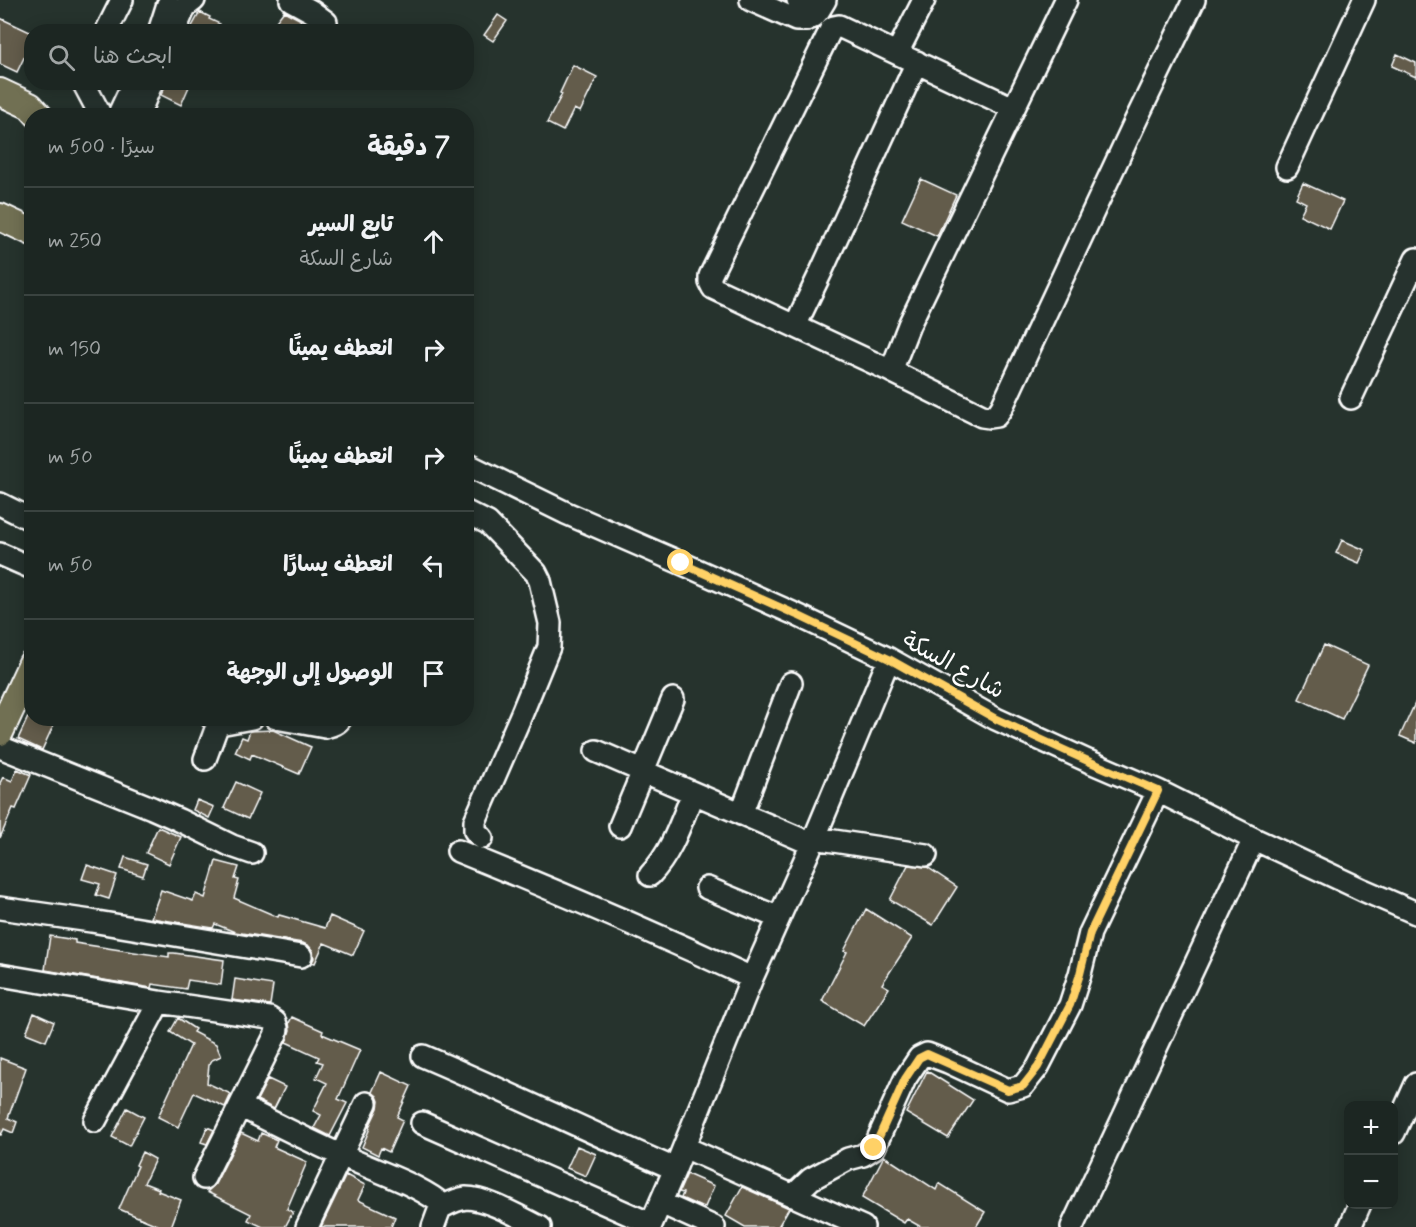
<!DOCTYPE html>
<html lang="ar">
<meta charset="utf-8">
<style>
body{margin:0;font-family:Mynerve,"Playpen Sans Arabic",sans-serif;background:#252e2a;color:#f1f3f6;direction:rtl}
.controls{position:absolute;right:18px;bottom:18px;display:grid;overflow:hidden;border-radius:12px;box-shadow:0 3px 15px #0003}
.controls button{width:54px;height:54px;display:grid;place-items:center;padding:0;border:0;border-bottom:2px solid #3a4340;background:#1c2622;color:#f1f3f6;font:30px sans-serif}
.stop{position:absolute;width:18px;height:18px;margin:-14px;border:4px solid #ffd166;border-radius:50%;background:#fff}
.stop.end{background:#ffd166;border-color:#fff;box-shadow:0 2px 6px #0008}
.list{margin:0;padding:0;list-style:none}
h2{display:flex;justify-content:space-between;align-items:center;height:78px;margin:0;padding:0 24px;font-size:26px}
h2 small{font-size:20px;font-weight:400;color:#a0a5a5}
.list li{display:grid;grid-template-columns:39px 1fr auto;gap:18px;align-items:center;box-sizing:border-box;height:108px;padding:0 24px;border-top:2px solid #3a4340}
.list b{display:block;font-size:22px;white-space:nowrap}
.list p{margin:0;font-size:20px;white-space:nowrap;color:#a0a5a5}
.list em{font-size:20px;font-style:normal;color:#a0a5a5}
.icon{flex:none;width:33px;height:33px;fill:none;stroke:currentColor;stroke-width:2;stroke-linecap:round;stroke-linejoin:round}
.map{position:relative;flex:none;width:1416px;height:1227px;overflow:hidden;direction:ltr}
.search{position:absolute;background:#1c2622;box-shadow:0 3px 15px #0003;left:24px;top:24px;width:450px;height:66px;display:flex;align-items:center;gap:15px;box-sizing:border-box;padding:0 21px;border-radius:24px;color:#a0a5a5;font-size:22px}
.panel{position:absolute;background:#1c2622;box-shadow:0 3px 15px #0003;left:24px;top:108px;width:450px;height:618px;border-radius:24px;direction:rtl}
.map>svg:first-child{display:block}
.building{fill:#635c4c;stroke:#fff;stroke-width:1.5}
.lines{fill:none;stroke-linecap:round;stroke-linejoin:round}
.minor-casing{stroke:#fff;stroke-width:26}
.major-casing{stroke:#fff;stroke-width:30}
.minor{stroke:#26332d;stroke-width:21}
.major{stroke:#716f52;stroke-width:26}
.route{stroke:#ffd166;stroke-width:8}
.labels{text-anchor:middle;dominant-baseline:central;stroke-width:5;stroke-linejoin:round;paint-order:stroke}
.street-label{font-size:24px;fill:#fff;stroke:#26332d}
</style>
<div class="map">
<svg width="1416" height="1227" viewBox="0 0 1416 1227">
<rect width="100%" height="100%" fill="#26332d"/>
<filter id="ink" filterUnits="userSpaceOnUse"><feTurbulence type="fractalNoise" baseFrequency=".0167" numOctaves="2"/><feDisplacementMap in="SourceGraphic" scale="12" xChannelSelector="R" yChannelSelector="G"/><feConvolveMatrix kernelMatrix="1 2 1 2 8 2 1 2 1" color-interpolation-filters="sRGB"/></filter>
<g filter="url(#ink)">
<path class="building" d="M284,11L301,20L293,32H282L273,25Z
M200,12L210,17L209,19L220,24L216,32H189Z
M498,15L507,21L493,41L484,35Z
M0,18L32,33V41L17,72L0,64Z
M1397,54L1416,63V77L1392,66Z
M573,65L597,77L580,112L574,109L563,131L547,123L562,94L560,93Z
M167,82H191L181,105L161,95Z
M921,179L956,195L937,236L902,220Z
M1303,183L1343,201L1330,229L1300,215L1306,203L1296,198Z
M1342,540L1365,550L1359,563L1336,553Z
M1324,645L1368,665L1342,719L1299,699Z
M1416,701V743L1400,736Z
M29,715L32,716V718H36L53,726L42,750L18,739Z
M273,730L311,747L299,774L252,754L250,759L235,752L242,737L247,739L250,731Z
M17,769L31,775L16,809L13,808L0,838V783L3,777L12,781Z
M236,782L260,793L248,819L224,808Z
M197,800L214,807L209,818L193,810Z
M158,827L181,837L169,864L146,853Z
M125,857L147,864L143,876L121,869Z
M216,861L239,867L235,879L239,880L234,898L278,917L279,915L325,928L330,916L364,931L353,955L324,943L315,963L312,962L314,958L313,951L309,946L303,943L235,932L215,924L213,928L151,918L161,890L193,901L196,894L205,898Z
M87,865L117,875L109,899L96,895L100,884L82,879Z
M908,865L927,867L957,887L933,925L890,900Z
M866,909L912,938L882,984L889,988L864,1026L822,1001L847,952L844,951Z
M50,936L75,940V943L127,951L169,957V953H174L224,960L221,985L188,980L186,989L152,984L151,988L45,970Z
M235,979L273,985L270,1005L232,1000Z
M34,1013L54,1022L46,1041L26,1033Z
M292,1017L323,1031L322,1034L360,1050L338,1099L347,1103L330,1136L314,1128L321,1115L313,1111L327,1083L316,1078L323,1063L317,1061L319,1057L286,1042L290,1030L289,1023Z
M178,1018L195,1029L193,1032L216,1044L221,1056L212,1060L209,1065L207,1083L231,1094L225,1107L194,1093L178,1127L158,1117L191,1045L170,1032Z
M0,1058L26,1068L8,1118L17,1122L13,1133L4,1129L1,1135H0Z
M927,1071L973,1100L948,1138L906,1113Z
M381,1072L411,1086L397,1117L403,1120L389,1152L381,1148L378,1155L362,1147L370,1128L369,1127L378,1108L379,1101L377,1096L372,1092Z
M268,1079L285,1087L274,1109L257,1100Z
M127,1108L144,1117L129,1146L112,1137Z
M207,1127L214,1130L207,1144L201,1142Z
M241,1133L258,1141L261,1133L277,1140L274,1147L307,1162L287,1209L293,1212L285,1227H263L248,1220L251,1214L207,1192L215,1184Z
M577,1146L596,1154L586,1176L567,1168Z
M142,1152L155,1159L144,1183L159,1189L158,1191L181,1200L171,1227H162L119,1209L138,1166L136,1165Z
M884,1156L936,1190L939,1183L985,1212L976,1227H921L907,1219L904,1223L862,1198Z
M687,1174L714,1186L705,1207L702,1206L701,1207L681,1198L683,1193L679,1192Z
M346,1175L365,1185L358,1200L395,1217L391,1227H321Z
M742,1187L789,1208L778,1227H745L726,1216Z"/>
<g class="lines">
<g class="minor-casing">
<path id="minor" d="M291,0L311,11L326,22
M751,0L796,20H806L814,16L819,10L825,0
M798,0L819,10
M106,32L122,0
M159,32L168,4
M174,32L185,7L194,0
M897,53L924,0
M84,82V84L101,116
M1013,108L839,26L834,27L831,29L710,276V282L713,288L891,371L982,416L989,417L996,416L1002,407L1135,122L1194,0
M118,116L134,82
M138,116L152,82
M1287,167L1364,0
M795,326L821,272L917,62
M891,371L909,325L1066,0
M1351,398L1416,259
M466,464L566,513L681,563L797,615L889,659L996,719L1088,761L1158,791L1254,839L1363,890L1416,913
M0,504L32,520
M466,512L488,523L536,573L540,581L550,623L549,647L522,713L475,821V831L482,838
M0,554L32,568
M212,718L225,723L252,718
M276,718L325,727C332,725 337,724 341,718
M0,747L152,808L179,820L232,846L252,853
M596,751L812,844
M205,759L219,721
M741,814L791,683
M620,826L673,699
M814,838L926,855
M458,851C557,891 655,933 752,978
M650,875C672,852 681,822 693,793
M707,888L779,918
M0,908L91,921L301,956
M0,975L159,1002L269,1018L275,1022L277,1028L276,1034L204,1178
M423,1056C508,1092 591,1133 675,1169
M240,1106C274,1123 307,1140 341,1155C373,1170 410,1181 438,1201L440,1208L433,1227
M95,1121L159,1002
M422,1123L651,1224
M1394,1133L1416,1084
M684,1147L863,1227
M793,1196L811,1179L848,1159L863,1155L874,1148L905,1079L919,1058L927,1054L948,1062L1008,1090L1023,1086L1038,1067L1070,1005L1080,974L1090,933L1158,791
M661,1203L714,1227
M440,1208C448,1204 456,1199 466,1198C487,1198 521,1218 540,1227
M307,1227L366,1103
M650,1227L675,1169L752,978L812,844L889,659
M1072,1227L1254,839
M1350,1227L1360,1204"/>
</g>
<g class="major-casing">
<path id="major" d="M0,92L30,106L39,116
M0,217L32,232
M0,732L32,663"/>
</g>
<use href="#minor" class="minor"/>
<use href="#major" class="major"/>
</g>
</g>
<g class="lines" filter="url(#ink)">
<path class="route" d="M681,563L797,615L889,659L996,719L1088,761L1158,791L1090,933L1080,974L1070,1005L1038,1067L1023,1086L1008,1090L927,1054L919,1058L905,1079L874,1148"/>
</g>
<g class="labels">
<g class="street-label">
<text transform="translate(953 666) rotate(29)">شارع السكة</text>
</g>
</g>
</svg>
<div class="controls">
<button>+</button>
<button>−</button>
</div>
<div class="stop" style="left:681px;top:563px"></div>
<div class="stop end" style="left:874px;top:1148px"></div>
<div class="search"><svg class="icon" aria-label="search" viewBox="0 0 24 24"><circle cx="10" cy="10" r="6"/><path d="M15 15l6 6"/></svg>ابحث هنا</div>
<section class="panel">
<h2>7 دقيقة<small>سيرًا · 500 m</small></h2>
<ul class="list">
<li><svg class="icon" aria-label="ahead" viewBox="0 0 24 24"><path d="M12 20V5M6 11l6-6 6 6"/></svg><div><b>تابع السير</b><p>شارع السكة</p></div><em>250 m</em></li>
<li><svg class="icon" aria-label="right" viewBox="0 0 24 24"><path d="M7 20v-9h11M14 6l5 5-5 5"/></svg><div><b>انعطف يمينًا</b></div><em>150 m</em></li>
<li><svg class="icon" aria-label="right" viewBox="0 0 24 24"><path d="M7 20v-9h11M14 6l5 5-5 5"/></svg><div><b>انعطف يمينًا</b></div><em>50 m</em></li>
<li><svg class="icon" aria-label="left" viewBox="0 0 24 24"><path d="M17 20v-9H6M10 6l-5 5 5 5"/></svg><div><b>انعطف يسارًا</b></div><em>50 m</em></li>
<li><svg class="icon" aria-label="arrive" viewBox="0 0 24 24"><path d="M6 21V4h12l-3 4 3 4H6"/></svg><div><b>الوصول إلى الوجهة</b></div></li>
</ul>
</section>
</div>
